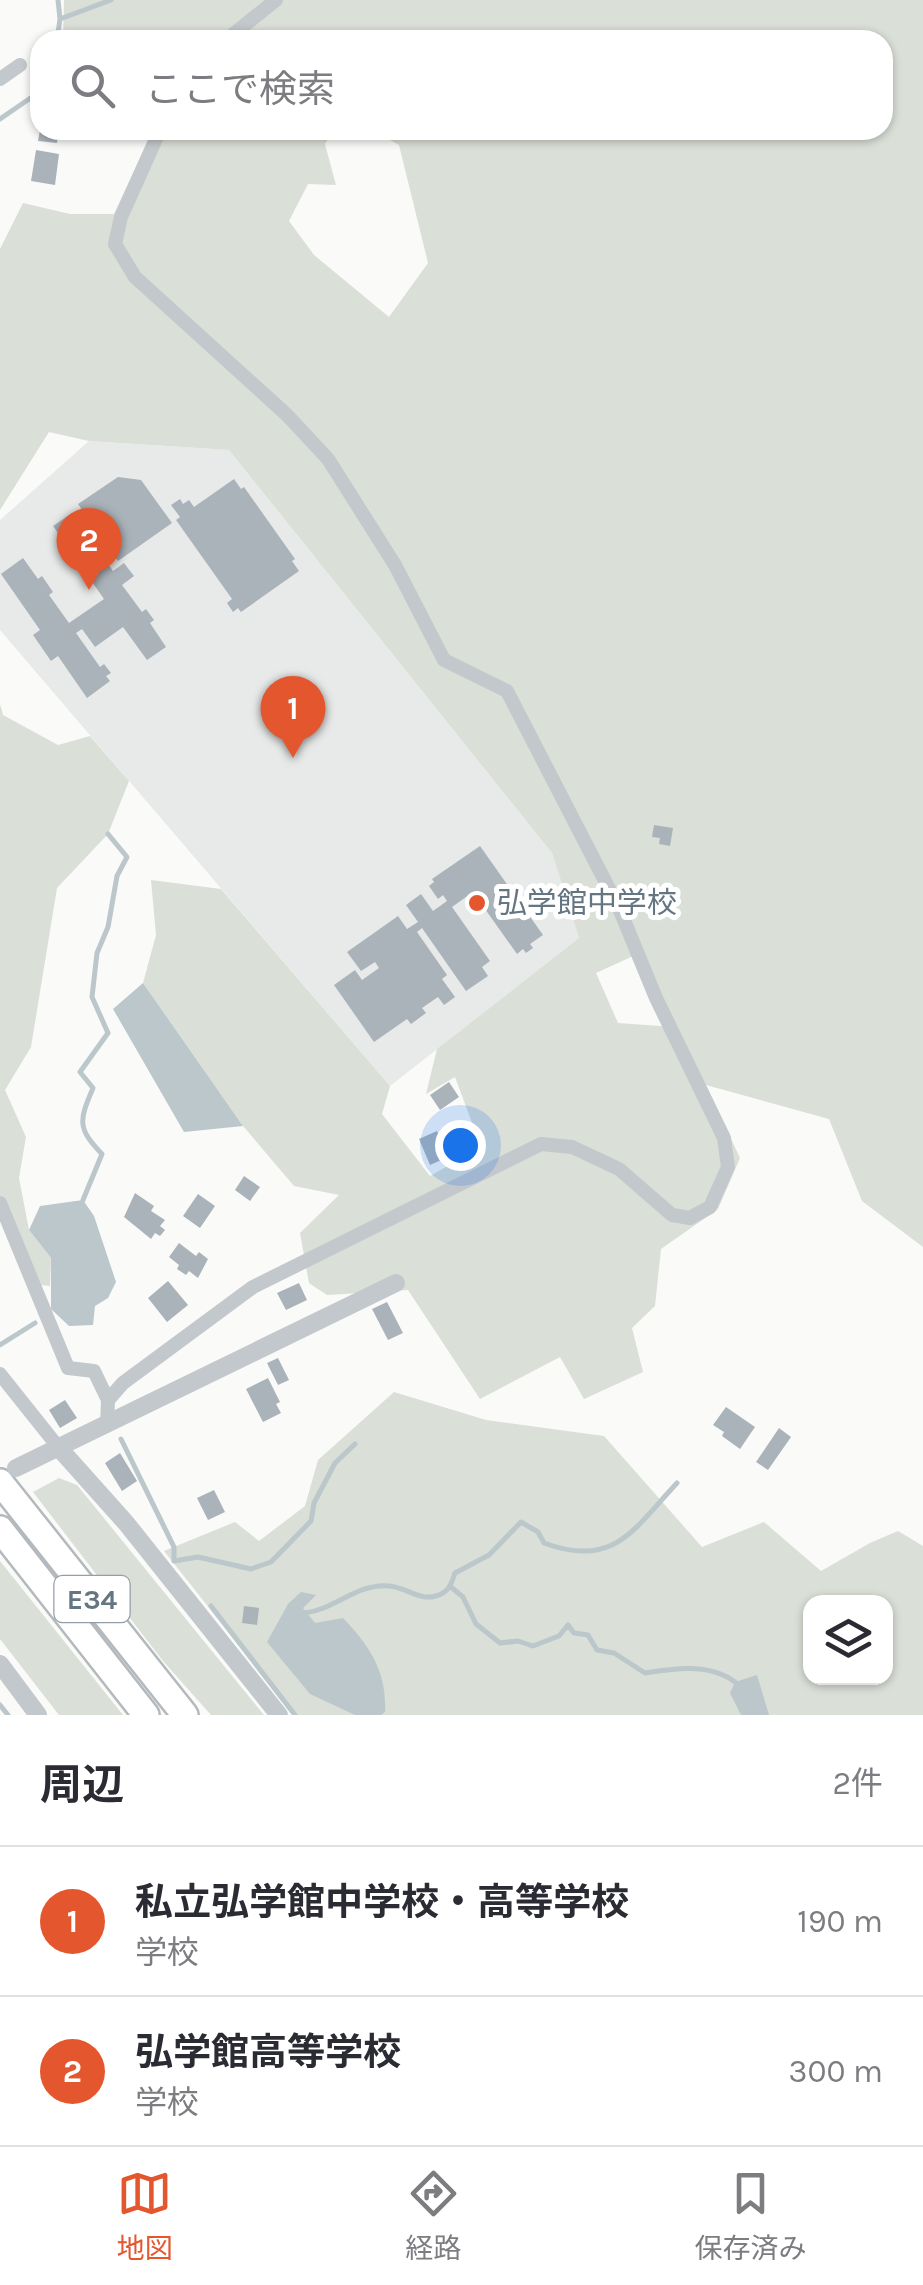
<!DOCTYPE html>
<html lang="ja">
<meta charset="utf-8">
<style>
body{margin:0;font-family:Karla,"Noto Sans JP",sans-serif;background:#f2f2f3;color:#2b2b33}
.controls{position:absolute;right:30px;bottom:30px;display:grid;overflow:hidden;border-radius:20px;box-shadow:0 2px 8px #0004}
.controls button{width:90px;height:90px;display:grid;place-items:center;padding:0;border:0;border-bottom:2px solid #e1e1e2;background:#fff;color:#2b2b33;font:50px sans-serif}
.you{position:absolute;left:460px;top:1145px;width:35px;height:35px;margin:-25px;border:8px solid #fff;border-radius:50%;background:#1a73e8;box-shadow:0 0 0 15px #1a73e833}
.badge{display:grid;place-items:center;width:65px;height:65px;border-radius:50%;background:#e4572e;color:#fff;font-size:32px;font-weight:700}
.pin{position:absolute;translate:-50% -82px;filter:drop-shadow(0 2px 5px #0008)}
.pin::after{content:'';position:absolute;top:52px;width:35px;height:30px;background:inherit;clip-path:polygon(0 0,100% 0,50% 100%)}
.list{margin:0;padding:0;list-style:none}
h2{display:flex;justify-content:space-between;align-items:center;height:130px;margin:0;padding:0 40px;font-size:42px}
h2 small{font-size:32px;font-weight:400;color:#7c7c81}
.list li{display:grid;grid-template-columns:65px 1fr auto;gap:30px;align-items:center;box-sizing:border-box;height:150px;padding:0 40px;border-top:2px solid #e1e1e2}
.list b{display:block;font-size:38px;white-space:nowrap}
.list p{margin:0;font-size:32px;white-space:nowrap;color:#7c7c81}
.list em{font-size:32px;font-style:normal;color:#7c7c81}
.icon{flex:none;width:55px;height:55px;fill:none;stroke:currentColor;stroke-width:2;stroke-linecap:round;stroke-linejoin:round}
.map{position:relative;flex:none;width:923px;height:1715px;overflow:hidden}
.search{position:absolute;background:#fff;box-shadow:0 2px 8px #0004;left:30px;right:30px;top:30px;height:110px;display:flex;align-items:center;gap:25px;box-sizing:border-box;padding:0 35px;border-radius:30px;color:#7c7c81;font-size:38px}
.sheet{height:430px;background:#fff}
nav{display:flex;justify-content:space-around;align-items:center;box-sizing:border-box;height:140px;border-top:2px solid #e1e1e2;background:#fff;font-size:28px;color:#7c7c81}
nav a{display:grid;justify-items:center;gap:5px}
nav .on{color:#e4572e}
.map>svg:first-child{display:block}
.built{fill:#e8e9e9}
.green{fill:#dadfd7;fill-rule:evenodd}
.water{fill:#bbc7cb}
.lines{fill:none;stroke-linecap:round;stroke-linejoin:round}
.stream{stroke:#bbc7cb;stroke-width:5}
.building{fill:#aab3b9}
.motorway-casing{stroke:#b4b9bd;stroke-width:30}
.minor{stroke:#c3c8cc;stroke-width:14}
.tertiary{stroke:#c3c8cc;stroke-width:18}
.motorway{stroke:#fff;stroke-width:25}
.poi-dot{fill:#e4572e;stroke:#fff;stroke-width:4}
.labels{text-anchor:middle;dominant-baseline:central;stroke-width:10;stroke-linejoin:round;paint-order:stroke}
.shield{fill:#fff;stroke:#939fa8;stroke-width:2.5}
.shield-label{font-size:28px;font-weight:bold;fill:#657683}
.poi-label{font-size:30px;fill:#657683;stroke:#fff;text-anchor:start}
</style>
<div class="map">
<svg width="923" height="1715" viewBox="0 0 923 1715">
<rect width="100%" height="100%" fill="#fafaf8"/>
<path class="built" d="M89,441L229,450L552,853L579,938L390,1086L0,630V520Z"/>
<path class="green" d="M64,0H923V1247L862,1201L829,1119L706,1085L740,1158L718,1209L661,1249L655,1306L632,1328L643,1372L584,1399L560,1357L480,1399L408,1290L327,1295L309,1283L300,1233L339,1195L294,1186L243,1126L143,983L156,935L151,880L221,889L390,1086L382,1114L430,1176L481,1147L455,1077L426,1094L437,1049L579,938L552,853L229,450L89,441L49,432L0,510V249L23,203L70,214H114L153,130H333L325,144L336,185L308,184L289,221L314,255L389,317L428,263L399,145L371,130H883V40H63ZM644,951L674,1026V1027L618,1023L596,973Z
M0,704L3,715L58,745L90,736L129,781L108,834L57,888L31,1047L5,1090L26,1137L19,1178L29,1230L51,1258L50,1286L33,1284L0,1203Z
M394,1392L486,1420L604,1436L702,1547L764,1522L821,1571L870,1543L898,1531L923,1546V1715H294L164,1551L235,1522L259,1541L305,1506L318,1460ZM810,1602H886V1678H810Z
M59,1478L77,1485L264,1715H211L163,1661L33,1492Z
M0,1561L123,1715H59L0,1639Z"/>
<path class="water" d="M143,983L243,1126L184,1132L113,1009Z
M83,1200L94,1216L116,1282L108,1298L95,1306L93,1325L69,1326L51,1309V1258L29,1230L40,1206Z
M301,1592L316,1595L303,1608L315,1623L343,1618C370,1646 387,1672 385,1712L381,1715H355L310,1694L267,1642L288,1604Z
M757,1675L769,1715H741L730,1693L735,1682Z"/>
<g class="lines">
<path class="stream" d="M60,19L111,0
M57,40L60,19L58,0
M0,119L32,97L40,88
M83,1200L102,1154C77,1128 79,1121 93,1088L80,1072L108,1033L92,997L97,953L108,927L117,876L127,857L108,834
M0,1345L35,1323
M121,1439L174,1547V1561L198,1557L251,1569L271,1562L311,1521L314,1503L335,1463L355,1444
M451,1587L463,1597L476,1624L500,1643L518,1641L533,1646L559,1636L568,1625L574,1633L588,1635L597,1650L614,1653L645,1673C675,1668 710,1663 735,1682
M211,1606L295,1715
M305,1613C336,1609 357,1583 389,1586C408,1587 422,1605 443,1593C450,1589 452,1581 455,1573L489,1555L521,1522L538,1532L544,1543C614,1569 633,1530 677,1483
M0,1705L8,1715"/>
</g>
<path class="building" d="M40,130H68L63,138L58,135L57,143L38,141Z
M36,150L59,154L55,185L31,181Z
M118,477L141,480L172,523L118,561L78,504Z
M234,479L241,489L244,487L295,559L292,561L299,571L241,612L238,608L233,612L227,603L232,599L176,520L180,517L171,505L180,499L183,504L189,500L194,507Z
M72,513L84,530L89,526L96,537L91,540L113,571L124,563L134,576L122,585L142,612L146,609L154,620L150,623L166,647L147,660L123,627L95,647L82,629L76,633L100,667L104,664L111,673L106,676L110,681L87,698L58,656L51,661L33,635L40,630L1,574L23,558L38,579L42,576L53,592L49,595L69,623L104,599L53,526Z
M654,825L673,828L670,846L659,844L660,838L652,837Z
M480,846L543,935L530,944L533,948L526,953L523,949L517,954L473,892L452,907L490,961L482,967L488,976L466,991L422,928L417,932L447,975L442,979L455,997L444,1005L438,997L422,1008L426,1013L411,1024L407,1019L374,1042L334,985L355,970L362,980L379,968L375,962L361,971L347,952L398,916L407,929L418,922L406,905L421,894L433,911L447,901L443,895L438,899L429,886L434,882L432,879Z
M449,1082L459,1097L440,1110L430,1095Z
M437,1131L448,1157L430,1165L419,1139Z
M244,1176L260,1187L250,1201L235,1190Z
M135,1193L154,1206L151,1211L165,1220L160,1226L165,1230L160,1236L155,1233L151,1239L124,1217Z
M198,1194L215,1206L200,1228L183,1216Z
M179,1243L196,1256L199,1252L208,1259L198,1278L189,1271L186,1275L177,1269L179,1265L169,1257Z
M168,1281L188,1305L167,1322L148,1298Z
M299,1283L307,1300L286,1310L277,1293Z
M387,1302L403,1333L388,1340L372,1309Z
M278,1358L289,1380L278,1385L267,1363Z
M268,1378L280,1402L276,1404L281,1413L263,1422L246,1389Z
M65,1400L77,1418L60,1428L49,1410Z
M726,1407L755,1427L740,1449L722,1436L724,1432L713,1425Z
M779,1428L791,1437L768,1470L756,1462Z
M120,1453L137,1481L122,1491L105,1463Z
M214,1490L225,1512L208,1520L197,1498Z
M244,1606L259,1608L257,1625L242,1623Z"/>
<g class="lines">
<g class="motorway-casing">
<path id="motorway" d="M0,1482L185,1715
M0,1529L146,1715"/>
</g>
<path class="minor" d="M226,40L276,0
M0,79L20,65
M0,1203L68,1368L94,1371L108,1400L107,1425
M0,1374L59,1448
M108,1400L123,1383L253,1287L541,1144L572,1147L619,1169L672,1215L690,1218L710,1207L728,1167L724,1138L656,998L619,908L507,691L444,660L395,565L328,459L287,415L135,277L115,244L121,217L160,130"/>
<path class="tertiary" d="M59,1448L126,1523L279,1715
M16,1468L396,1283
M0,1664L38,1715"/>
<use href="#motorway" class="motorway"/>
</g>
<circle class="poi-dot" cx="477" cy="903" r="10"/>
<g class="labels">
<rect class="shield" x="54.5" y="1576" width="75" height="46" rx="8"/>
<g class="shield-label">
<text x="92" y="1599">E34</text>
</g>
<g class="poi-label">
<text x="497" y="903">弘学館中学校</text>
</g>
</g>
</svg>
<div class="controls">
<button><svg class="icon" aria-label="layers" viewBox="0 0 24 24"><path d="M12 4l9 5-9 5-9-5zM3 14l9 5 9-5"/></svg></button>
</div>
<div class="you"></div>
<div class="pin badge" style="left:293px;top:758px">1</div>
<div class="pin badge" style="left:89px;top:590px">2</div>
<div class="search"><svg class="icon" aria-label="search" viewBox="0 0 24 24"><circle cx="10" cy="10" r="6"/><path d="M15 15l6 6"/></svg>ここで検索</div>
</div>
<section class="sheet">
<h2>周辺<small>2件</small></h2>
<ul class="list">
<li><span class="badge">1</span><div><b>私立弘学館中学校・高等学校</b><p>学校</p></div><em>190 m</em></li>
<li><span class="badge">2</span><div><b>弘学館高等学校</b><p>学校</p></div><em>300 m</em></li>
</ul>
</section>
<nav>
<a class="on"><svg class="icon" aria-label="map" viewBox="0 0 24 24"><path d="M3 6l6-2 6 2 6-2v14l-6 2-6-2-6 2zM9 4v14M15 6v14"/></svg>地図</a>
<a><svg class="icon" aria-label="directions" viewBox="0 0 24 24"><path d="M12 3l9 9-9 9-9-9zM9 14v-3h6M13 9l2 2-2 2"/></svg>経路</a>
<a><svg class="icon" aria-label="saved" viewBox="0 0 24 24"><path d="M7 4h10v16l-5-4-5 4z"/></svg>保存済み</a>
</nav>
